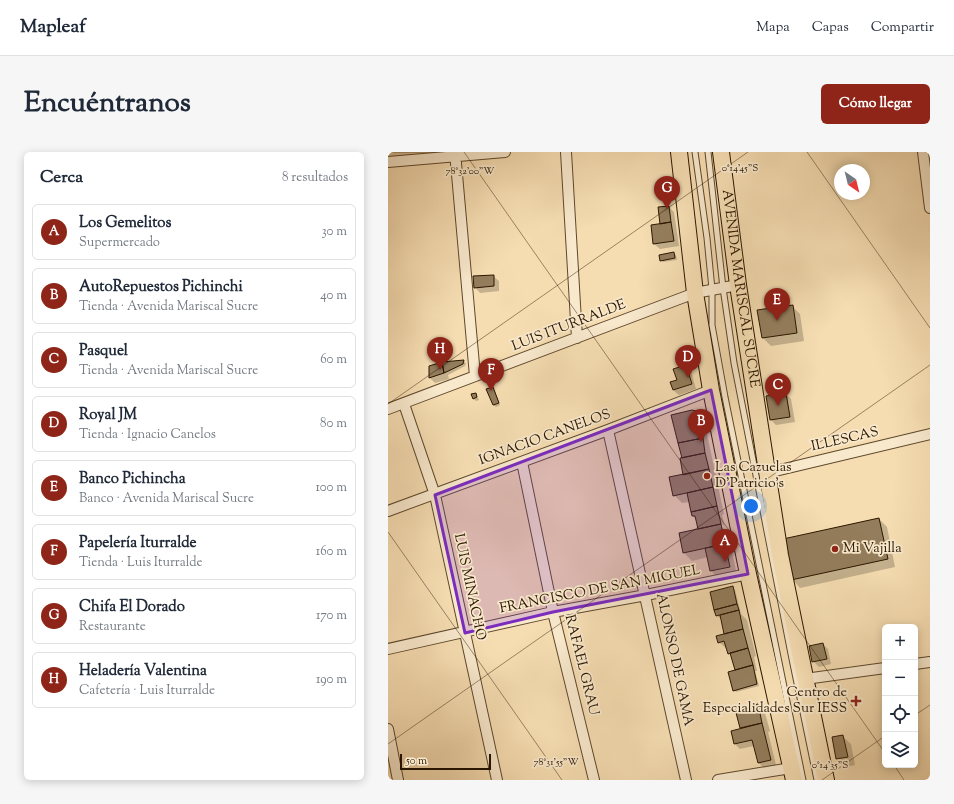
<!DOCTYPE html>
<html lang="es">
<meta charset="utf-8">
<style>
body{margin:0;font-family:"Sorts Mill Goudy",serif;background:#f6f6f7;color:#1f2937}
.controls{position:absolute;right:12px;bottom:12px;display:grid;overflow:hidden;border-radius:6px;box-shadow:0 2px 10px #0003}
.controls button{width:36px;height:36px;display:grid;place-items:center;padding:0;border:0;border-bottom:1px solid #e0e1e3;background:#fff;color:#1f2937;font:20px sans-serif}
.compass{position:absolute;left:446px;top:12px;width:36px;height:36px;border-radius:50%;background:#fff;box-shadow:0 2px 10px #0003;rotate:145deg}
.scale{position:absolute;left:12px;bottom:10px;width:91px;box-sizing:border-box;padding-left:4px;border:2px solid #2b1700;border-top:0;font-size:11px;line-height:14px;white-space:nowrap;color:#2b1700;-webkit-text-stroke:3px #f8e8cc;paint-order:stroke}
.you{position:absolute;left:363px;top:354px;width:14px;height:14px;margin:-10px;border:3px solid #fff;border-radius:50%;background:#1a73e8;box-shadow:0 0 0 6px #1a73e833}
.badge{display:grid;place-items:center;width:26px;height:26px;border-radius:50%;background:#8f2418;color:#fff;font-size:13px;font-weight:700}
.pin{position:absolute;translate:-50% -33px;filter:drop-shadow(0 1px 2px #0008)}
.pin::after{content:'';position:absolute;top:21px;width:14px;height:12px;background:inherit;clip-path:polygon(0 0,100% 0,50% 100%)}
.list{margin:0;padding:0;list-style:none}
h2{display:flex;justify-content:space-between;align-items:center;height:52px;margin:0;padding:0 16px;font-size:17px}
h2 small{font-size:13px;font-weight:400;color:#747a83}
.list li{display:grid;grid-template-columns:26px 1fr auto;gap:12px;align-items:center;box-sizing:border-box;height:56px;margin:0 8px 8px;padding:0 8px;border:1px solid #e0e1e3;border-radius:6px}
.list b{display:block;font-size:15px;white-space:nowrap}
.list p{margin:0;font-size:13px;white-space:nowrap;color:#747a83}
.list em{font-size:13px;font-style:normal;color:#747a83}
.icon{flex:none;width:22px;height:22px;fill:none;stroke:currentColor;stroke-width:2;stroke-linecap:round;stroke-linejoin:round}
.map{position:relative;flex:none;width:542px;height:628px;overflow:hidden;border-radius:6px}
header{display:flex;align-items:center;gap:24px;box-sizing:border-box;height:56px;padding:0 20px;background:#fff;border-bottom:1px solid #e0e1e3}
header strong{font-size:19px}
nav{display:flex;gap:22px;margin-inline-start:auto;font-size:14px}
.intro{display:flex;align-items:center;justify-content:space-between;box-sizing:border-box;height:96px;padding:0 24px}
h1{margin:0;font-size:28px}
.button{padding:10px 18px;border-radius:6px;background:#8f2418;color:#fff;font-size:14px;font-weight:700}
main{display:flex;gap:24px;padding:0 24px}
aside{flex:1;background:#fff;border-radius:6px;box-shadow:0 2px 10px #0003}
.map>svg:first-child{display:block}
.green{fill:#d3bb93;stroke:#7f694a}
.shadow{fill:#0003}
.building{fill:#947d5c;stroke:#2b1700}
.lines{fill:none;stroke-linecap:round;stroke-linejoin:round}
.service-casing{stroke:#5e482c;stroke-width:7}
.minor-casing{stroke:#5e482c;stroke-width:12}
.primary-casing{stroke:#2b1700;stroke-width:18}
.service{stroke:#f8e8cc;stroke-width:5}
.minor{stroke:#f8e8cc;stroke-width:10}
.primary{stroke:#f5dcb1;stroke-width:16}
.marked{fill:#7b2cbf;fill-opacity:0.2;stroke:#7b2cbf;stroke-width:3;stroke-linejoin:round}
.ticks{fill:none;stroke:#2b1700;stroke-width:1;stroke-opacity:0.45}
.poi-dot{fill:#8f2418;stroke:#f8e8cc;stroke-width:1.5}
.labels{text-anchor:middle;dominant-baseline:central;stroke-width:3.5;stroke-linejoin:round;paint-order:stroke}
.street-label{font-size:14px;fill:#2b1700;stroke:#f8e8cc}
.poi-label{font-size:14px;fill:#2b1700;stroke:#f8e8cc;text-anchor:start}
.ticks-label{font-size:10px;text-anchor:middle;fill:#2b1700;stroke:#f8e8cc;stroke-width:3.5;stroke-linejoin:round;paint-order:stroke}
</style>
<header>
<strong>Mapleaf</strong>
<nav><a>Mapa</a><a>Capas</a><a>Compartir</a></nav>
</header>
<div class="intro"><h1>Encuéntranos</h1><a class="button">Cómo llegar</a></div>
<main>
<aside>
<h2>Cerca<small>8 resultados</small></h2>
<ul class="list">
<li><span class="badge">A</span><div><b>Los Gemelitos</b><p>Supermercado</p></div><em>30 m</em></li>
<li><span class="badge">B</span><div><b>AutoRepuestos Pichinchi</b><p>Tienda · Avenida Mariscal Sucre</p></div><em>40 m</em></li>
<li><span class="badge">C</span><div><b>Pasquel</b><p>Tienda · Avenida Mariscal Sucre</p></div><em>60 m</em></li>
<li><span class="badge">D</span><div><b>Royal JM</b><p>Tienda · Ignacio Canelos</p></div><em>80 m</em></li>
<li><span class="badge">E</span><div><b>Banco Pichincha</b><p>Banco · Avenida Mariscal Sucre</p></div><em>100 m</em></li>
<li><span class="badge">F</span><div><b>Papelería Iturralde</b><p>Tienda · Luis Iturralde</p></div><em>160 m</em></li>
<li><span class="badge">G</span><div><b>Chifa El Dorado</b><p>Restaurante</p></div><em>170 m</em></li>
<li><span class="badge">H</span><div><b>Heladería Valentina</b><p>Cafetería · Luis Iturralde</p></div><em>190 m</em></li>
</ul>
</aside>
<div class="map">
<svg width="542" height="628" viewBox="0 0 542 628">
<rect width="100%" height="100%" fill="#f5dcb1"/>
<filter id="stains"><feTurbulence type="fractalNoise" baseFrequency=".005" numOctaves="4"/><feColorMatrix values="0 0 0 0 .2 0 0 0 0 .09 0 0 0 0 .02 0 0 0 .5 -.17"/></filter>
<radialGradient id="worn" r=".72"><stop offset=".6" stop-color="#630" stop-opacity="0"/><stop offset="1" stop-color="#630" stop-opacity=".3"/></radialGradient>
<path class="green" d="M0,0H117L0,10Z"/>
<path class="shadow" d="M281,55L286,60L291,94L272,97L266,92L264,74L274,73Z
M285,101L288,103L289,108L275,110L273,108Z
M105,124L111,129V139L92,141L87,135Z
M404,154L412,162L416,189L383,194L375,186Z
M75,209L78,211L77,214L60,223L61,227L47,231L42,226V214Z
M297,214L303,219L308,237L291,243L285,238Z
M105,236L107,239L112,253L108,255L105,253Z
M88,242L91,248L88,249L86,247Z
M398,242L403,247L407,270L388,273L383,268Z
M308,260L316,268L336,362L334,363L337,375L330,368L328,369L340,381L349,423L331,427L322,418L320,405L304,409L296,401L311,378L309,368L304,363L301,350L294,351L286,343L296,324L295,307Z
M491,367L499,375L507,415L412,436L404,427Z
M345,435L347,438L353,462L359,468L368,504L366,505L369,519H367L371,534L348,540L346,538L349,519L344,505L340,498L331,490L338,482L334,465L331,466L329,463Z
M435,492L440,497L443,512L431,515L425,509Z
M369,553L377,561L382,579L380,580L388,613L376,616L371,611L366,594L352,597L347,592L353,577L348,558Z
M454,584L463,592L467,613L458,615L449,607L445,586Z"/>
<path class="building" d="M281,54L283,70L272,72L270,55Z
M283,70L286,89L265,92L263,73Z
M286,100L287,106L272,109L271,103Z
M106,123V134L86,136L85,124Z
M405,153L409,181L374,186L369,158Z
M76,208L75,212L56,221L54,210Z
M54,210L56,221L41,226V214Z
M298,213L304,232L285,238L282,230L289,228L285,217Z
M105,235L111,251L105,253L98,237Z
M88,241L89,245L85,247L83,242Z
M398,241L402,265L382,268L378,244Z
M304,258L308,259L315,286L290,291L283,263Z
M315,286L317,301L294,306L290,291Z
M317,301L321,317L295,323L292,306Z
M321,317L325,335L285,344L281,325Z
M325,335L329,354L303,360L299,341Z
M329,354L333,372L310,377L307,364H304L303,360Z
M491,366L500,407L403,428L395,387Z
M333,372L337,392L295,401L291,381Z
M337,392L342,415L322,419L317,396Z
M345,434L349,452L326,458L322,440Z
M349,452L351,458L328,464L326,458Z
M351,458L355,477L336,482L332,463Z
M355,477L360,496L340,502L336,489L330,491L328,484Z
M435,491L439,507L424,510L421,494Z
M360,496L365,513L347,518L342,501Z
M365,513L369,532L345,539L340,520Z
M370,552L374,571L352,576L347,557Z
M374,571L383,608L370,611L364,588L346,592L343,579Z
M455,583L460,605L448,607L444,585Z"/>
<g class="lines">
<g class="service-casing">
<path id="service" d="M307,0L319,86L324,137V173L337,245L415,628
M320,0L335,136L346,211L404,507L429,628"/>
</g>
<g class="minor-casing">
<path id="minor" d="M67,0L87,224
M178,0L189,186
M535,0L542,56
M0,10L117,0
M16,252L47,343L109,628
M0,257L307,141L350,133
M220,278L298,628
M134,310L165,460L206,628
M379,321L542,282
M0,359L220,278L323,238
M0,497L165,460L258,443L360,422
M527,512L542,510
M417,527L497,516
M0,577L10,628
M330,628L403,616"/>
</g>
<g class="primary-casing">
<g id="primary">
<path d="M291,0L307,141L323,238L360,422L406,628"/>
<path id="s1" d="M333,0L350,133L392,403L438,628"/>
</g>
</g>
<use href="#service" class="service"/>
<use href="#minor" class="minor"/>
<use href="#primary" class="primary"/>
</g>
<path class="marked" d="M323,238L360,422L165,460L77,481L47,343Z"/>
<path class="ticks" d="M76,0L497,601M419,0L542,176M0,252L360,0M0,380L174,628M527,563L542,553M0,592L542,213M506,613L516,628M434,628L497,584"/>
<g class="poi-dot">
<circle cx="319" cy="324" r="4"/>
<circle cx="447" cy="397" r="4"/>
<path d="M466 543h4v4h4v4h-4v4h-4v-4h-4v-4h4z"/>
</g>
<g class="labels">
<g class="street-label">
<text stroke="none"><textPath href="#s1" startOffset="138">AVENIDA MARISCAL SUCRE</textPath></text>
<text transform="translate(181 174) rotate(-21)">LUIS ITURRALDE</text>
<text transform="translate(157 286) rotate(-20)">IGNACIO CANELOS</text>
<text transform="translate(457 288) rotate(-13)">ILLESCAS</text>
<text transform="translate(81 435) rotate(78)">LUIS MINACHO</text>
<text transform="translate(212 438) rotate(-11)">FRANCISCO DE SAN MIGUEL</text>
<text transform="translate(286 508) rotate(78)">ALONSO DE GAMA</text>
<text transform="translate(193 513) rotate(76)">RAFAEL GRAU</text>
</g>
<g class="poi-label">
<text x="327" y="316">Las Cazuelas<tspan x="327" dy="16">D'Patricio's</tspan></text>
<text x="455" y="397">Mi Vajilla</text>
<text x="459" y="541" text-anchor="end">Centro de<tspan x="459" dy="16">Especialidades Sur IESS</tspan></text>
</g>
</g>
<g class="ticks-label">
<text x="352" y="19">0°14'45"S</text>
<text x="82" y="22">78°32'00"W</text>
<text x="168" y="613">78°31'55"W</text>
<text x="442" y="616">0°14'35"S</text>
</g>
<rect width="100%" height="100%" filter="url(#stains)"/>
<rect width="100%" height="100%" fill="url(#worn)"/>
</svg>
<div class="controls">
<button>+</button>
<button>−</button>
<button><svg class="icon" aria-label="locate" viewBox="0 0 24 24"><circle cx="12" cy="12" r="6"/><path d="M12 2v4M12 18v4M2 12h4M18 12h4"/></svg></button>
<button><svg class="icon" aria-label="layers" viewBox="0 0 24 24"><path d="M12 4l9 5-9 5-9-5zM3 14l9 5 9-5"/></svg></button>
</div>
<svg class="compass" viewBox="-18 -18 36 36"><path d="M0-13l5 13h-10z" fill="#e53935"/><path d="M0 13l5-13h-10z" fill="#747a83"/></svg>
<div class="scale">50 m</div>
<div class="you"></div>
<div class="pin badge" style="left:337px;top:410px">A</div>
<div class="pin badge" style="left:313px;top:290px">B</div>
<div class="pin badge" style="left:390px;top:254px">C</div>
<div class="pin badge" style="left:300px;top:226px">D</div>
<div class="pin badge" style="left:389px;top:169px">E</div>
<div class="pin badge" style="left:103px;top:239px">F</div>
<div class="pin badge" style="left:279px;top:57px">G</div>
<div class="pin badge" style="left:52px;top:218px">H</div>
</div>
</main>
